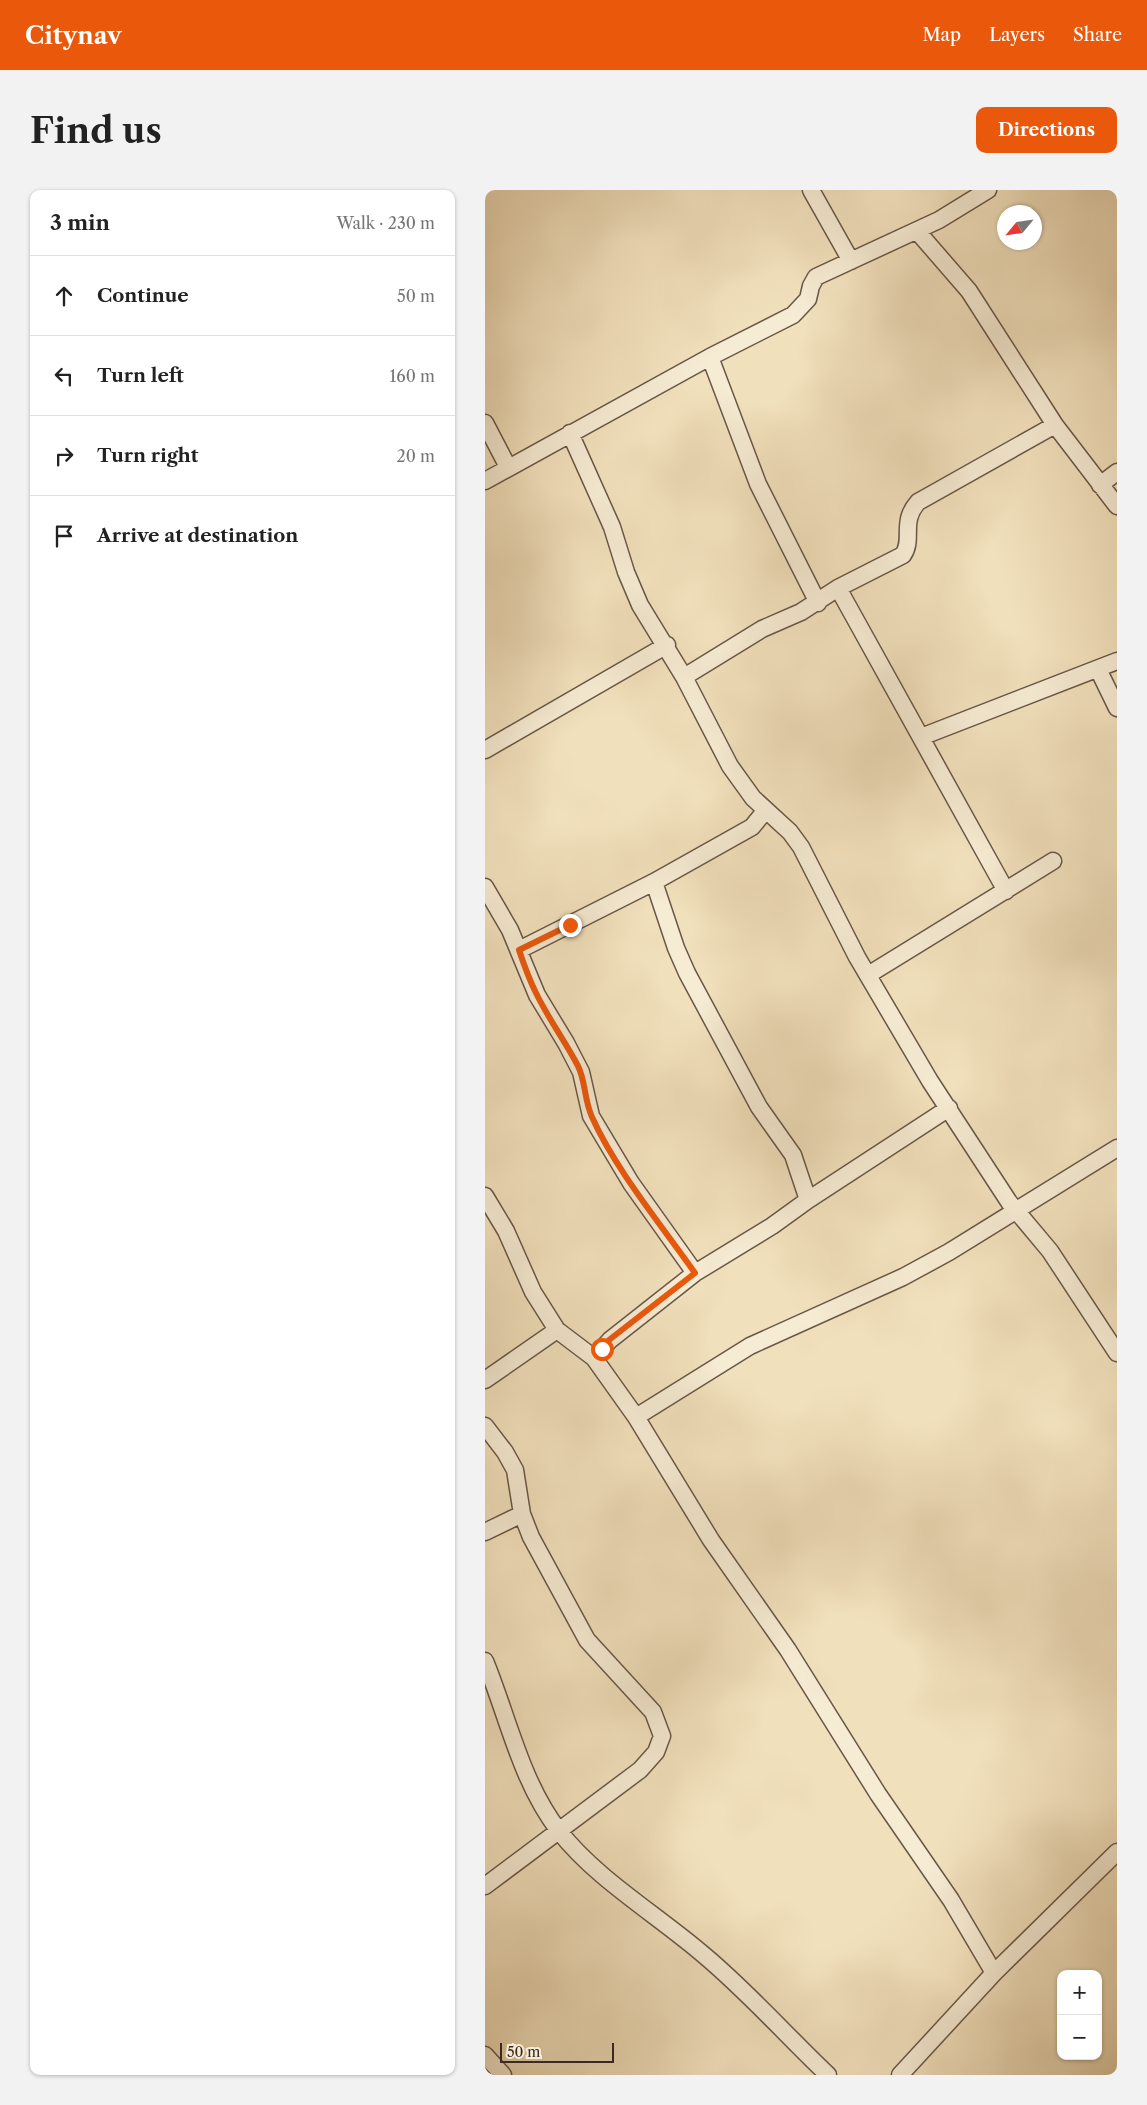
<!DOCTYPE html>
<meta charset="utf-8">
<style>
body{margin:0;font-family:"Libre Caslon Text",serif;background:#f2f2f2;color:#222}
.controls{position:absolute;right:15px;bottom:15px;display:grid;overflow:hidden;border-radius:10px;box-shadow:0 1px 4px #0004}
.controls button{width:45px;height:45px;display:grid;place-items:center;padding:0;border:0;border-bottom:1px solid #e0e0e0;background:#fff;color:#222;font:25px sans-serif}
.compass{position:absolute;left:512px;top:15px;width:45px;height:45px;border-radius:50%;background:#fff;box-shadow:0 1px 4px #0004;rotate:241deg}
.scale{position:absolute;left:15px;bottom:12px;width:114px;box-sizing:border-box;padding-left:5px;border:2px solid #3b2922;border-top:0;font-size:14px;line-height:18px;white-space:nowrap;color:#3b2922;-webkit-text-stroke:4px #f6ebd3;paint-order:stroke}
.stop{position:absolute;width:15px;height:15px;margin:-11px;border:4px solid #ea580c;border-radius:50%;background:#fff}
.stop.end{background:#ea580c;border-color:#fff;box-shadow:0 1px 5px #0008}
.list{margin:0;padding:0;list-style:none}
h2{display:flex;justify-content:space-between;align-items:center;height:65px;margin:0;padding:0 20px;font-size:21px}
h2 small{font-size:16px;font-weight:400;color:#767676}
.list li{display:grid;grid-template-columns:32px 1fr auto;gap:15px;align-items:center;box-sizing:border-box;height:80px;padding:0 20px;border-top:1px solid #e0e0e0}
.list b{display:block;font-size:19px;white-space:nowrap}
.list em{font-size:16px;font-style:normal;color:#767676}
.icon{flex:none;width:28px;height:28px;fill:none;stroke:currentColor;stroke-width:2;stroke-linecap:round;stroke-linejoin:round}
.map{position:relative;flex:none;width:632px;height:1885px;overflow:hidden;border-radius:10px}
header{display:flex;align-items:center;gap:30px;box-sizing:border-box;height:70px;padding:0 25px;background:#ea580c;color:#fff}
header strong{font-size:24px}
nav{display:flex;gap:28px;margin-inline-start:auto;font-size:18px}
.intro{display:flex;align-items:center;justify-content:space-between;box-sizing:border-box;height:120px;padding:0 30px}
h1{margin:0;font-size:35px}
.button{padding:12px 22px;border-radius:10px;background:#ea580c;color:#fff;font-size:18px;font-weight:700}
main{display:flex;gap:30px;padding:0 30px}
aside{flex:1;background:#fff;border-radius:10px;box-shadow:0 1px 4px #0004}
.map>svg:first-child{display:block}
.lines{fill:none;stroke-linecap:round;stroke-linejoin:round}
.street-casing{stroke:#685748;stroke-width:19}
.street{stroke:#f6ebd3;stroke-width:16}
.route{stroke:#ea580c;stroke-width:6}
</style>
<header>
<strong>Citynav</strong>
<nav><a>Map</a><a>Layers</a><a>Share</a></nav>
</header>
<div class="intro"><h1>Find us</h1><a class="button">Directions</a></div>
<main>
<aside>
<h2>3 min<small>Walk · 230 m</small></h2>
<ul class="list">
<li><svg class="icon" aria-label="ahead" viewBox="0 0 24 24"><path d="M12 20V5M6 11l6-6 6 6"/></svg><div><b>Continue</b></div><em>50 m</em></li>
<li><svg class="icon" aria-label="left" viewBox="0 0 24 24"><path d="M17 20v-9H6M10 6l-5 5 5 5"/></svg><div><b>Turn left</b></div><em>160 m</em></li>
<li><svg class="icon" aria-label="right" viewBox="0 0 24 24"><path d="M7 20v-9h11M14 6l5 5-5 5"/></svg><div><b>Turn right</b></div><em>20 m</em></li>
<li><svg class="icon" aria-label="arrive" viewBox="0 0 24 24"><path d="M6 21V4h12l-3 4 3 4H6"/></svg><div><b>Arrive at destination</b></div></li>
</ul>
</aside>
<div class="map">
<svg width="632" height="1885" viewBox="0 0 632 1885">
<rect width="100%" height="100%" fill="#f1e0bc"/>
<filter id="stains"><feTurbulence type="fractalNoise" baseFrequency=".004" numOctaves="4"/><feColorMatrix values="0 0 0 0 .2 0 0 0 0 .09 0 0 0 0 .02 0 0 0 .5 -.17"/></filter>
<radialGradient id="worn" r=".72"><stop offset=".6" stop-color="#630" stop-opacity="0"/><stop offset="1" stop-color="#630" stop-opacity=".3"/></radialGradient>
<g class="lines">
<g class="street-casing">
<path id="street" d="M326,0L366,71
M432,41L484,101L570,235L632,316
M225,167L273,294L333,413
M0,233L23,277
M85,243L127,337L141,382L155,415L199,487L245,576L268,608L305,642L316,657L372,767L445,891L524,1012L565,1061L632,1163
M0,291L225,167L308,125L323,109L326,96L331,87L454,30L503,0
M615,295L632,282
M353,398L521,701
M613,479L632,518
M199,487L277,439L316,422L353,398L418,365C429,349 415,332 433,312L570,235
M436,547L632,471
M0,560L182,455
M169,692L191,758L202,783L274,917L308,965L323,1010
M0,697L25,740L52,805L81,853L96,882L106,926L146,993L210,1083
M34,760L169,692L267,637L280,621
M383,785L568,671
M0,1006L21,1041L48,1102L72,1140L109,1168L151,1227L226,1350L303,1460L393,1604L466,1710L509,1783
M109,1168L125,1150L210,1083L287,1036L323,1010L464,918
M0,1190L72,1140
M151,1227L265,1156L418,1087L464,1062L632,958
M0,1236L20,1262L30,1280L37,1324L46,1347L102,1450L168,1522L177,1546L171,1562L155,1580L0,1696
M0,1342L37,1324
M0,1471C23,1527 36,1592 74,1641C111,1689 174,1726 220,1766C264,1803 302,1846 343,1885
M0,1865L18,1885
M415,1885L509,1783L632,1662"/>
</g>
<use href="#street" class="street"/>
</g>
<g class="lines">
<path class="route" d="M85,735L34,760C39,775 44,789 51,803C63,828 80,851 93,876C101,892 99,910 107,927C130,979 177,1036 210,1083L124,1150L117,1159"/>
</g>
<rect width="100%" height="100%" filter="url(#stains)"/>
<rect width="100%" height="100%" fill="url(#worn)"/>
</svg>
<div class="controls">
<button>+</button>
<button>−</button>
</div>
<svg class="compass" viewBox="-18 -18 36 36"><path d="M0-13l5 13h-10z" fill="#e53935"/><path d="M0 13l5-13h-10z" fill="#767676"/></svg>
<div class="scale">50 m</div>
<div class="stop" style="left:117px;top:1159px"></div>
<div class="stop end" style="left:85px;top:735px"></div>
</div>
</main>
